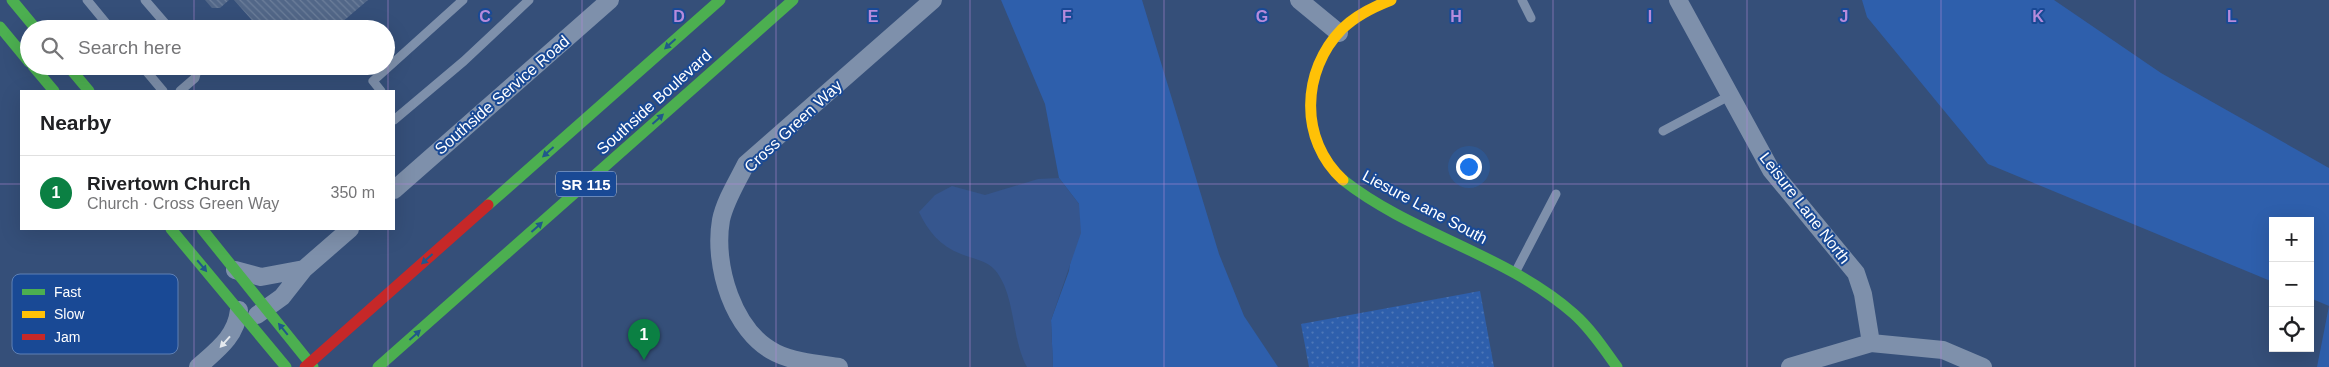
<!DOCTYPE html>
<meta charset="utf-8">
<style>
body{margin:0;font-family:Arial,sans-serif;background:#f6f6f6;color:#202124}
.controls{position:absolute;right:15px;bottom:15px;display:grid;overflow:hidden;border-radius:0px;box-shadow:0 5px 20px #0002}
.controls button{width:45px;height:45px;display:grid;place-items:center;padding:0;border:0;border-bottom:1px solid #e0e0e0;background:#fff;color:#202124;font:25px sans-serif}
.you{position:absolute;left:1468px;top:166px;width:18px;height:18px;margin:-12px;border:4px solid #fff;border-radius:50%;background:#1a73e8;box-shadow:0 0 0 8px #1a73e833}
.badge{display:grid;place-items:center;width:32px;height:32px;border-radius:50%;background:#0b8043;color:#fff;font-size:16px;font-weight:700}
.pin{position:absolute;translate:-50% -41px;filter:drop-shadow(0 1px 2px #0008)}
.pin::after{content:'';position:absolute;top:26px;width:18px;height:15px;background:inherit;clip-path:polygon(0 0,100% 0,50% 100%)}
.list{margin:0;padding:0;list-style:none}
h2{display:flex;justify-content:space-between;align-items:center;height:65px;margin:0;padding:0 20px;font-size:21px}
h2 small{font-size:16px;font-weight:400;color:#757577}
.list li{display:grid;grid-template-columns:32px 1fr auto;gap:15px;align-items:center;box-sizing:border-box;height:75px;padding:0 20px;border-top:1px solid #e0e0e0}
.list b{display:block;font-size:19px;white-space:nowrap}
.list p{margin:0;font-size:16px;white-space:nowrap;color:#757577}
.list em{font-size:16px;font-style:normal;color:#757577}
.icon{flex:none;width:28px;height:28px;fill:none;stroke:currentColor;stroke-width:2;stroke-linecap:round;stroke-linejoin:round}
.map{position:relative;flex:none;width:2329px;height:367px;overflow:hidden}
.search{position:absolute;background:#fff;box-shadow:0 5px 20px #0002;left:20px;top:20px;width:375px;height:55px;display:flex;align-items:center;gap:12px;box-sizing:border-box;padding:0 18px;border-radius:28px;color:#757577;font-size:19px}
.panel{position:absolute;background:#fff;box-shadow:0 5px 20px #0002;left:20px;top:90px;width:375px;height:140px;border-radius:0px}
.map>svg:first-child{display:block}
.grass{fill:#2e5fac}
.park{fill:url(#park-dots)}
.water{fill:#36568e}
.building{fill:url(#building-back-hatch)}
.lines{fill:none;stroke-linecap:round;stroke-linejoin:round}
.lane{stroke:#7e90ab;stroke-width:9}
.street{stroke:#7e90ab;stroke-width:18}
.fast{stroke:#4caf50;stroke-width:11}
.slow{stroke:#ffc107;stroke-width:11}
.jam{stroke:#c62828;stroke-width:11}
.oneway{fill:#21588b}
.oneway2{fill:#e5e9ee}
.grid{fill:none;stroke:#b68bdc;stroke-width:1;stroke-opacity:0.55}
.labels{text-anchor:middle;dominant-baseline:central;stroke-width:4;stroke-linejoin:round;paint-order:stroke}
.shield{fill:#194995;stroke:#bac8df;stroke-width:1}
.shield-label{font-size:15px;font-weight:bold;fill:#fff}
.street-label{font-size:16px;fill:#fff;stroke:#194995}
.key{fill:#194995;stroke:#5e80b5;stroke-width:1}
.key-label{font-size:14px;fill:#fff}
.grid-label{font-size:16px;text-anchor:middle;font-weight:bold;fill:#b68bdc;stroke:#194995;stroke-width:4;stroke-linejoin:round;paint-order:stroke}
</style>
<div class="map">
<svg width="2329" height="367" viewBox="0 0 2329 367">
<defs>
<pattern id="park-dots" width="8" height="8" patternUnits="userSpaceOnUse" patternTransform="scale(1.25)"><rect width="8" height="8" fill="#2e5fac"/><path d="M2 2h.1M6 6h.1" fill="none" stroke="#4d77b8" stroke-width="1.8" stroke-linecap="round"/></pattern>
<pattern id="building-back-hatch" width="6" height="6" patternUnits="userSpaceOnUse" patternTransform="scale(1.25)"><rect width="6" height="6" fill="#526788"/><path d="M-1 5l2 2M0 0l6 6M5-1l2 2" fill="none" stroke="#6c7e9a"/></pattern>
</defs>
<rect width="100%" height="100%" fill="#354f79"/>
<path class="grass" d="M1001,0H1142L1219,254L1244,316L1278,367H1053L1051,320L1069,271L1079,204L1059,178L1045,104Z
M1862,0H2054L2161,73L2329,168V367H2317L2329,306L2310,298V221H2273V282L1988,164L1867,17Z"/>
<path class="park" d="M1480,291L1494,367H1309L1301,324Z"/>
<path class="water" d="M1059,178L1079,204L1081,233L1051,320L1053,367H1027C1011,338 1016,295 995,270C988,261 971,258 961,254C940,246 928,231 919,212L935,195L952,186L985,195L1038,179Z"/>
<path class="building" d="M205,0H229L220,8H212Z
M234,0H368L334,29L257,26Z"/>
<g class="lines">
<path class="lane" d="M87,0L111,29
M145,0L170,29
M1522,0L1531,18
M142,66L163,91
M180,91L195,78L198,66
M381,91L373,81L463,0
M394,120L464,61L529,0
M1663,131L1729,96
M1516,271L1556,194"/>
<path class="street" d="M1299,0L1339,33
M1678,0L1771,170L1856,273L1863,294L1871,343
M394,190L610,0
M235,270L261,277L304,269
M257,315L282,297L304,269L350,229
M198,367C217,350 236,337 239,310
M839,367C819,364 794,362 776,353C733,332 713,265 721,220C725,201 737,182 746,164L933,0
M1790,367L1871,343L1943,350L1983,367"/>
<path class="fast" d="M12,0L36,29
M0,27L29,62
M33,66L54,91
M68,66L89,91
M1343,180C1413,235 1506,254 1574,314C1591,329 1604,349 1617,367
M488,205L720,0
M171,229L286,367
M202,229L313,367
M378,367L793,0"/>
<path class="slow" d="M1343,180C1299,140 1301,71 1342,29C1356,15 1373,7 1391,0"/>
<path class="jam" d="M305,367L488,205"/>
</g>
<defs><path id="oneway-solid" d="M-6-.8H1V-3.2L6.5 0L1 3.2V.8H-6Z" transform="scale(1.25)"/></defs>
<g class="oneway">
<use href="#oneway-solid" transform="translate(670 44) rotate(138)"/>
<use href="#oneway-solid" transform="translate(658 119) rotate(-42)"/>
<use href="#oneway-solid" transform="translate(548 152) rotate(138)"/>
<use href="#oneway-solid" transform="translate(537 227) rotate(-42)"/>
<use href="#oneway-solid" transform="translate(427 259) rotate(138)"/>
<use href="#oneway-solid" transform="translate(202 266) rotate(50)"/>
<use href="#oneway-solid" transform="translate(283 329) rotate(-129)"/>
<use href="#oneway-solid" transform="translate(415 335) rotate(-42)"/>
</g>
<use class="oneway2" href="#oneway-solid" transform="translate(225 342) rotate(132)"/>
<path class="grid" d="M194,0V29M388,0V91M582,0V367M776,0V367M970,0V367M1164,0V367M1359,0V367M1553,0V367M1747,0V367M1941,0V367M2135,0V367M194,66V91M0,184H21M394,184H2329M194,229V367M388,229V367"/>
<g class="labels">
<rect class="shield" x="556" y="171.5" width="60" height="25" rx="4"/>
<g class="shield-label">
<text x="586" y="184">SR 115</text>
</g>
<g class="street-label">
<text transform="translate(502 95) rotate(-41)">Southside Service Road</text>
<text transform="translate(654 102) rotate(-42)">Southside Boulevard</text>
<text transform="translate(793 126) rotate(-43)">Cross Green Way</text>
<text transform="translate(1425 207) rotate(28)">Liesure Lane South</text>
<text transform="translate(1805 208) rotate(52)">Leisure Lane North</text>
</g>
</g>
<rect x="12" y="274" width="166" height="80" rx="8" class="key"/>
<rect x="22" y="289" width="23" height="6" fill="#4caf50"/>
<rect x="22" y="311" width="23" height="7" fill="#ffc107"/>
<rect x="22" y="334" width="23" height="6" fill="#c62828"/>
<g class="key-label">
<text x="54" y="297">Fast</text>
<text x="54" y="319">Slow</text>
<text x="54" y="342">Jam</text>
</g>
<g class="grid-label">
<text x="485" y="22">C</text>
<text x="679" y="22">D</text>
<text x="873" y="22">E</text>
<text x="1067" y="22">F</text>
<text x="1262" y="22">G</text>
<text x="1456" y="22">H</text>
<text x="1650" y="22">I</text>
<text x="1844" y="22">J</text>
<text x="2038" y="22">K</text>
<text x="2232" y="22">L</text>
</g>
</svg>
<div class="controls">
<button>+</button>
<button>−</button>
<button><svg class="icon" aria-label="locate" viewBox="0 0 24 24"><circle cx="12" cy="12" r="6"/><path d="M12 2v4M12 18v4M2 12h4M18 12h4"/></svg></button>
</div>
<div class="you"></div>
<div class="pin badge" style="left:644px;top:360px">1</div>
<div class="search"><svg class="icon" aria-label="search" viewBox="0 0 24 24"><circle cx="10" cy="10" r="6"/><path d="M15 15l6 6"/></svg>Search here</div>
<section class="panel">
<h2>Nearby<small></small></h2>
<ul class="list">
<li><span class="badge">1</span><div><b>Rivertown Church</b><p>Church · Cross Green Way</p></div><em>350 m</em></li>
</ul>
</section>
</div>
